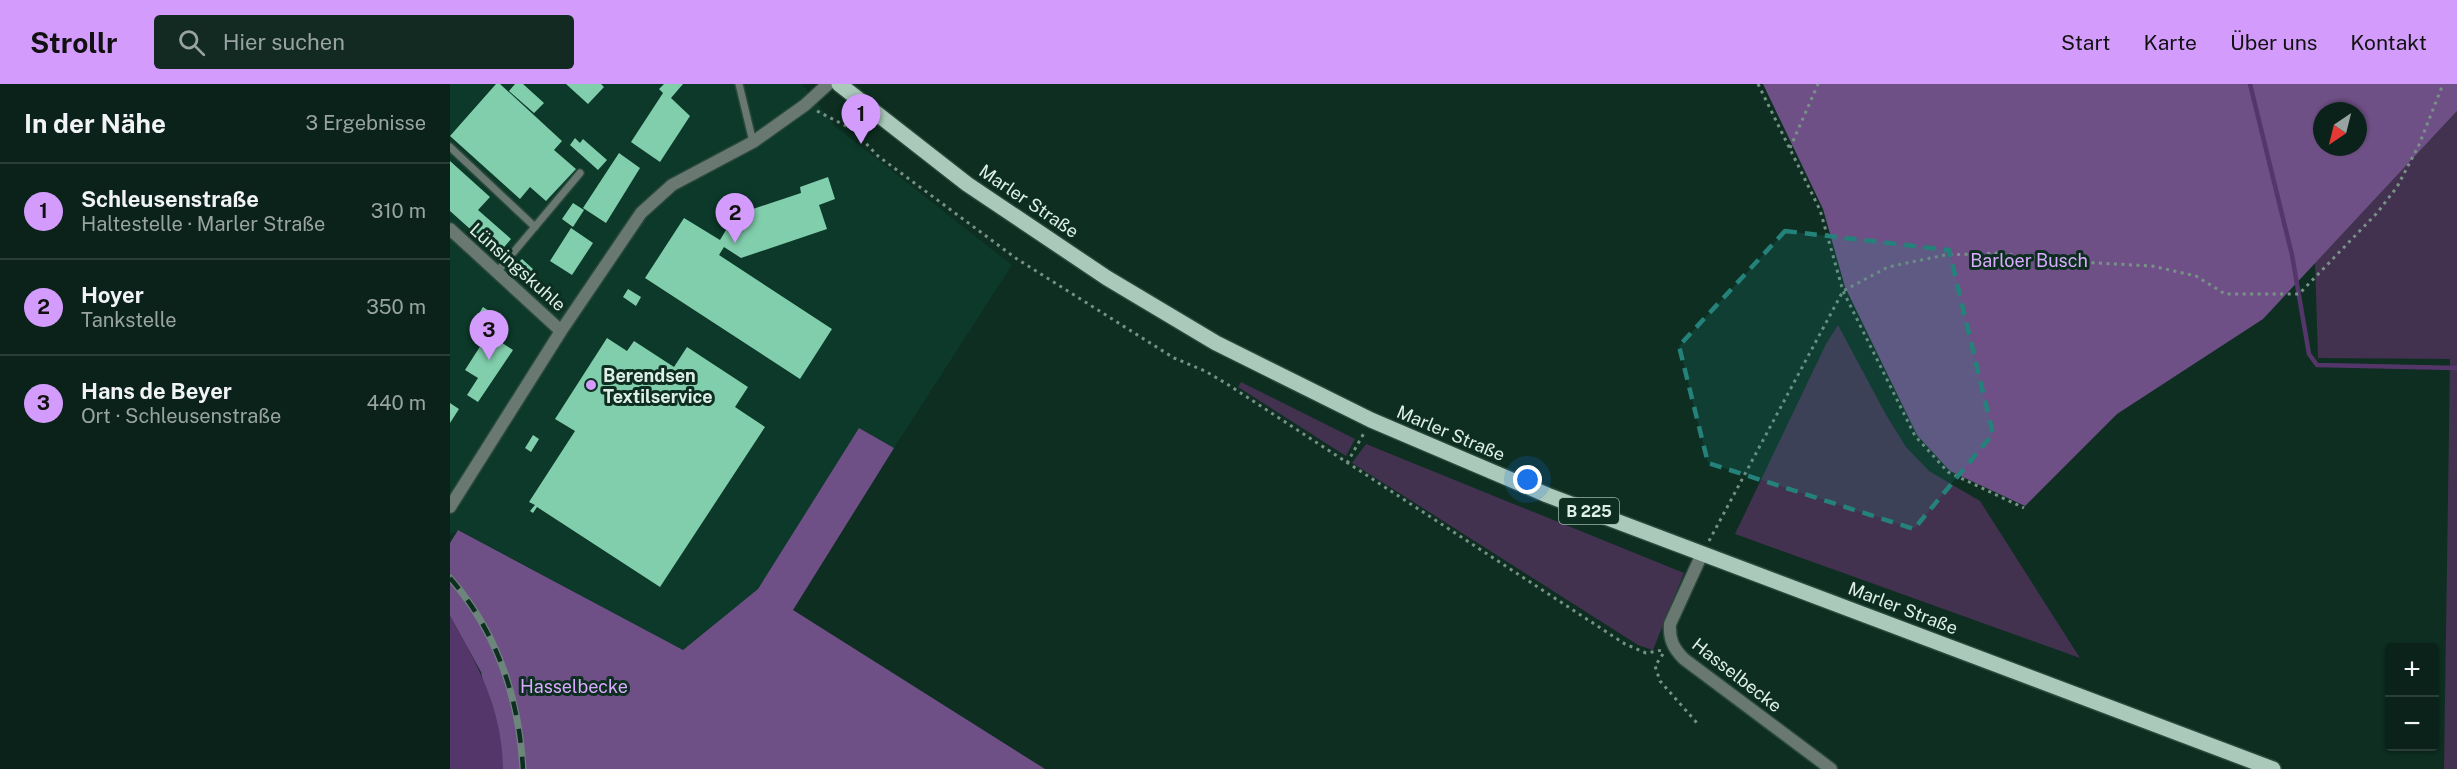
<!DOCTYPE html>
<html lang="de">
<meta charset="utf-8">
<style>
body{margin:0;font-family:"Public Sans",sans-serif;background:#132a22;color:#f1f3f6}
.controls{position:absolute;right:18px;bottom:18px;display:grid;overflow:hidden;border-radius:6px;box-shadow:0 2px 4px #0004}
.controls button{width:54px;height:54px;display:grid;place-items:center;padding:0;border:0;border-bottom:2px solid #2a3f38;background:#0a2219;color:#f1f3f6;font:30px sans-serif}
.compass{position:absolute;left:1863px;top:18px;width:54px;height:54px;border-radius:50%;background:#0a2219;box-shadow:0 2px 4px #0004;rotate:215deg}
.you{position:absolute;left:1078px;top:396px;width:21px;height:21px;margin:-15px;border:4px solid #fff;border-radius:50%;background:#1a73e8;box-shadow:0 0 0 9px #1a73e833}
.badge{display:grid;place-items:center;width:39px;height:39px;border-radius:50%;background:#d39cfc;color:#111;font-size:20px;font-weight:700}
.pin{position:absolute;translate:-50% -50px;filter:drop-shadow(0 2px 3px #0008)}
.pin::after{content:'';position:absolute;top:32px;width:21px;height:18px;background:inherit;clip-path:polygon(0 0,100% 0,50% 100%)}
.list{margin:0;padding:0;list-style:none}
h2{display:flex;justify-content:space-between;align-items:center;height:78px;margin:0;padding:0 24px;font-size:26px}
h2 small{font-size:20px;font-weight:400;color:#99a4a2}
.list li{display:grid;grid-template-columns:39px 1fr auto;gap:18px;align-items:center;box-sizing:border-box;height:96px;padding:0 24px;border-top:2px solid #2a3f38}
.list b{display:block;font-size:22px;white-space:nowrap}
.list p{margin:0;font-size:20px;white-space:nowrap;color:#99a4a2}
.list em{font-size:20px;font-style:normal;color:#99a4a2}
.icon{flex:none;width:33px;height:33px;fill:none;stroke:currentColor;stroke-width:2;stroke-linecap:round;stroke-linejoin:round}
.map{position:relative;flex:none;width:2007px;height:685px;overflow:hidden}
header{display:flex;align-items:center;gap:36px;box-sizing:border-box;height:84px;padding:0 30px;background:#d39cfc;color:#111}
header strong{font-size:28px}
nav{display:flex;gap:33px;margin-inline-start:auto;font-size:21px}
.search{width:420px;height:54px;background:#132a22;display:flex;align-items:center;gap:15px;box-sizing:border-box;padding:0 21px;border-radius:6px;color:#99a4a2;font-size:22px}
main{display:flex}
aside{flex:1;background:#0a2219}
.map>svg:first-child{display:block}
.built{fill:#0c3929}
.green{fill:#433150}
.forest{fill:#6f5086;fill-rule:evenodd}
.water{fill:#54366a}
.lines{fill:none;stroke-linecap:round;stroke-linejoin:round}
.stream{stroke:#54366a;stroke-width:4.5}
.building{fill:#81ceac}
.lane-casing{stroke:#2a493d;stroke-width:10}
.street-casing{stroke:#2a493d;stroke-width:15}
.primary-casing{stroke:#2a493d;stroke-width:18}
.path{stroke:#789187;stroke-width:3;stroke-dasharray:3 4.5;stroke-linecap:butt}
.lane{stroke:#697870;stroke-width:7}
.street{stroke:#697870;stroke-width:12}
.primary{stroke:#aac9ba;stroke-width:15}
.rail-casing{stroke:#6c867b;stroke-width:7}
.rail{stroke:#0d2e21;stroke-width:4.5;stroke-dasharray:14;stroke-linecap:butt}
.marked{fill:#24827a;fill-opacity:0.2;stroke:#24827a;stroke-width:4.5;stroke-dasharray:12 8;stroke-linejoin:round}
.poi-dot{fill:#d39cfc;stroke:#0d2e21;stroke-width:2}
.labels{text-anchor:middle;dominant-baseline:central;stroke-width:6;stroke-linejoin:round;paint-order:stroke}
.shield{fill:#0d2e21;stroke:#9fb5ab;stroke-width:1.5}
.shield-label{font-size:16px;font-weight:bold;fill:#ddefe6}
.street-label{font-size:18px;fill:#ddefe6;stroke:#0d2e21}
.park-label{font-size:18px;fill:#daacfd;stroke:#0d2e21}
.poi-label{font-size:18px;font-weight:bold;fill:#ddefe6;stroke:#0d2e21;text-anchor:start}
</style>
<header>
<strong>Strollr</strong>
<div class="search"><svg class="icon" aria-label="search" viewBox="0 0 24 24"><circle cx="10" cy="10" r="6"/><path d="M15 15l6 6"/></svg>Hier suchen</div>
<nav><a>Start</a><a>Karte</a><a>Über uns</a><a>Kontakt</a></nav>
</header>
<main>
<aside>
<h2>In der Nähe<small>3 Ergebnisse</small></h2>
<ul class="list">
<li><span class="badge">1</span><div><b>Schleusenstraße</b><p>Haltestelle · Marler Straße</p></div><em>310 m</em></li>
<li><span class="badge">2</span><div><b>Hoyer</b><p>Tankstelle</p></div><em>350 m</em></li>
<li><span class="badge">3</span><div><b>Hans de Beyer</b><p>Ort · Schleusenstraße</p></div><em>440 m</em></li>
</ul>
</aside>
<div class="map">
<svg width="2007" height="685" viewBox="0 0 2007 685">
<rect width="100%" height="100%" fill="#0d2e21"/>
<path class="built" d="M0,0H352L385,42L562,181L444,364L409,344L308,505L233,566L9,446L0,451Z"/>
<path class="green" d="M2007,27V685H1994L2000,275L1868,274L1865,179Z
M1388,241L1435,329L1456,363L1479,387L1530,417L1630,574L1285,450L1376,260Z
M791,298L905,355L896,372L788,303Z
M916,360L1234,489L1203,566L1188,561L902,379Z"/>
<path class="forest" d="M1313,0H2007V27L1813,235L1667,330L1575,422L1500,387L1467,351L1395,203L1373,125ZM1872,27H1908V63H1872Z
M409,344L444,364L343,526L595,685H53L31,588L0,532V459L8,446L233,566L308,505Z"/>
<path class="water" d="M0,532C29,583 52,625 53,685H0Z"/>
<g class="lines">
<path class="stream" d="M1800,0L1842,171L1859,270L1867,281L2007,284"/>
</g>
<path class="building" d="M46,0H50L112,57L104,66L126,85L96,117L80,103L70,115L0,52Z
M65,0H73L94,19L84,29L59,7Z
M116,0H151L154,3L138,20Z
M214,0H233L221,14L240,32L210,78L181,58L213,9L209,5Z
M125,54L130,59L133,55L157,76L148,86L120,61Z
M169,69L190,84L156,139L133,124Z
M0,77L40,113L28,126L61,155L48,170L0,127Z
M378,93L385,115L369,121L377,145L291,174L274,163L269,171L382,245L350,295L195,194L234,134L270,156L285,131L351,109L350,103Z
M123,119L134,126L123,143L112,135Z
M121,144L143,159L122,191L100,177Z
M72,175L83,185L76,193L64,183Z
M178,205L191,213L186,222L173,213Z
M33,223L50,234L44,245L26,234Z
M38,250L63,266L28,318L17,311L28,294L15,286Z
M157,254L177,267L184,257L224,283L237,263L298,303L285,323L315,343L210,503L87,423L83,429L80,427L85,421L79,418L125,347L105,335Z
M0,319L9,325L0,339Z
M83,351L89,355L81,368L75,364Z"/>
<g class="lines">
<g class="lane-casing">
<path id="lane" d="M289,0L303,58
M0,63L85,143
M47,188L130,89"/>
</g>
<g class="street-casing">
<path id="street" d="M0,145L111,247
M0,423L111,247L191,129L222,101L303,58L355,21L378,0
M1252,470L1220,540C1219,555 1223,564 1234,575L1381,685"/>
</g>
<g class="primary-casing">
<path id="primary" d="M389,0L517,100L657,194L766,259L921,336L1097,411L1823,685"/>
</g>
<path class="path" d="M1308,0L1370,126L1393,207L1465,352L1498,388L1574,424
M367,27L402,45L428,72L567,175L724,274L755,287L777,300L1175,560L1196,569L1213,566
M1340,64L1368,0
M897,379L914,349
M1259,457L1393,207L1438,183L1495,171L1548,169L1611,177L1702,182L1746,192L1775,210H1849L1927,129L1947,103L1969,61L1993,0
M1213,570L1205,582L1210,597L1247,639"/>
<use href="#lane" class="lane"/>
<use href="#street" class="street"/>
<use href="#primary" class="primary"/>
<g class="rail-casing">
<path id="rail" d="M0,494C47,548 69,614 73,685"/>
</g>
<use href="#rail" class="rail"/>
</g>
<path class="marked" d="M1335,147L1499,166L1543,350L1464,445L1258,379L1229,262Z"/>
<circle class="poi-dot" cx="141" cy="301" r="6"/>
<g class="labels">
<rect class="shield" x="1109" y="414" width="60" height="26" rx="4.5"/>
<g class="shield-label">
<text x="1139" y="427">B 225</text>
</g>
<g class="street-label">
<text transform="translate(579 117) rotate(34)">Marler Straße</text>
<text transform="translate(68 183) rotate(42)">Lünsingskuhle</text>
<text transform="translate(1001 349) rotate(23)">Marler Straße</text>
<text transform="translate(1453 524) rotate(21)">Marler Straße</text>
<text transform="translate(1287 591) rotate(38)">Hasselbecke</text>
</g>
<g class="park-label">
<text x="1579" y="176">Barloer Busch</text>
<text x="124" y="602">Hasselbecke</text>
</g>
<g class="poi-label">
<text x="153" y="291">Berendsen<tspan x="153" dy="21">Textilservice</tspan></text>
</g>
</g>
</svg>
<div class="controls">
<button>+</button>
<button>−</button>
</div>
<svg class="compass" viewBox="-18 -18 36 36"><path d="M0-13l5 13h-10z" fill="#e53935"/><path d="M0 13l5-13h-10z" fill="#99a4a2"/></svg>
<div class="you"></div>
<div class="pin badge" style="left:411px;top:60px">1</div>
<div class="pin badge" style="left:285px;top:159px">2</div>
<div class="pin badge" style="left:39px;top:276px">3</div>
</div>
</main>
